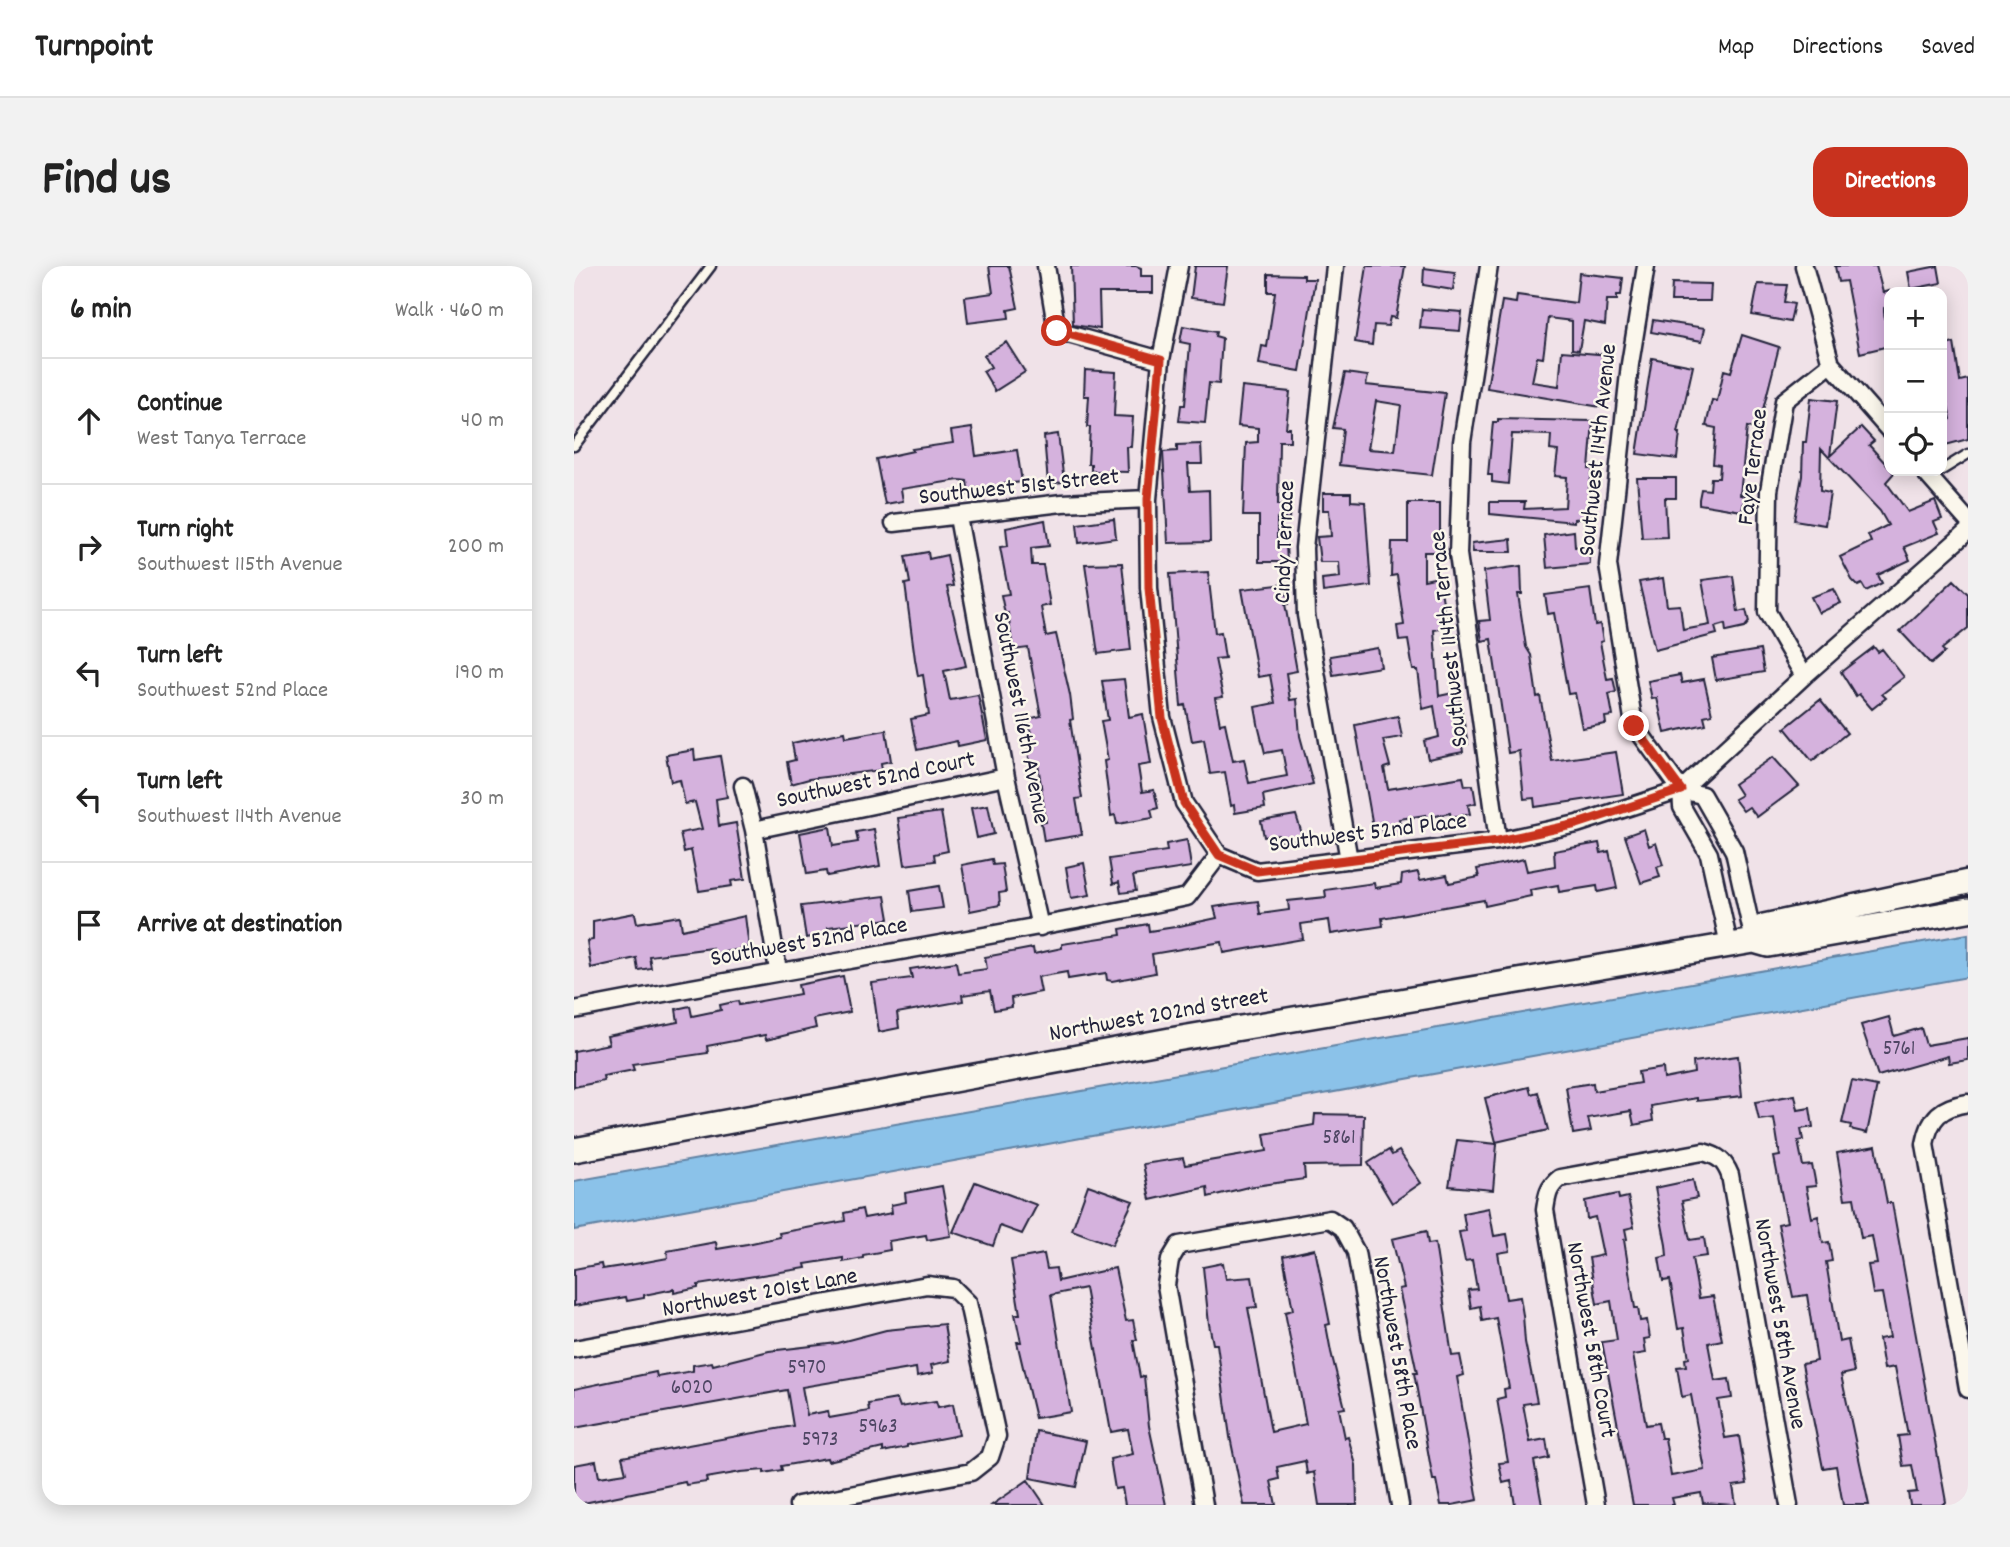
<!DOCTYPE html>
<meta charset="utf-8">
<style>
body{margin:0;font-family:Dekko,sans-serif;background:#f2f2f2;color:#222}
.controls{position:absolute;right:21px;top:21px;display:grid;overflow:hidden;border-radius:14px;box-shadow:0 4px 18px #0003}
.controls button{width:63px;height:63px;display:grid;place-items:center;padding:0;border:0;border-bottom:2px solid #e0e0e0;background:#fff;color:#222;font:35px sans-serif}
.stop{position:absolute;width:21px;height:21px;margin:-16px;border:5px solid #c8321e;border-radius:50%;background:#fff}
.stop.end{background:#c8321e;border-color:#fff;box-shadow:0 2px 7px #0008}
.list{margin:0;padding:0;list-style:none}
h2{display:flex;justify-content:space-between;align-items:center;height:91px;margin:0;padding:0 28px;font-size:30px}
h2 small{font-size:23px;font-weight:400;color:#767676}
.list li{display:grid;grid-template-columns:46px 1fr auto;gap:21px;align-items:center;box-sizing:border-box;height:126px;padding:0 28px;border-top:2px solid #e0e0e0}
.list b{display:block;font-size:26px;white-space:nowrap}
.list p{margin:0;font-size:23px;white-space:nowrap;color:#767676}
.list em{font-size:23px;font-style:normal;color:#767676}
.icon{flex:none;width:38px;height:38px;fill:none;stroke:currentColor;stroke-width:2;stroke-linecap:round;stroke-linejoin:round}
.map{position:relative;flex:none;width:1394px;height:1239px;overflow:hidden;border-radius:21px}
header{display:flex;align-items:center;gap:42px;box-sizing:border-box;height:98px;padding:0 35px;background:#fff;border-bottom:2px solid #e0e0e0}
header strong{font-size:33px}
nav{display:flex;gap:38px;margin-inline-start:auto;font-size:24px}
.intro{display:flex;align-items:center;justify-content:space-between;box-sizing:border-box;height:168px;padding:0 42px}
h1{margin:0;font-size:49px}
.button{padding:18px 32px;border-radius:21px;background:#c8321e;color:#fff;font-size:24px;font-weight:700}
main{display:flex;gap:42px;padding:0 42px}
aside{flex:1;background:#fff;border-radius:21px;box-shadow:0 4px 18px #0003}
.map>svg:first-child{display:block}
.water{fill:#8bc2e9;stroke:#6182a3;stroke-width:2}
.building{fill:#d5b2dd;stroke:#22223b;stroke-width:2;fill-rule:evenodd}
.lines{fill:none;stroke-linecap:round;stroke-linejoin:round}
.lane-casing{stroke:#22223b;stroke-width:13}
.street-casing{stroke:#22223b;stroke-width:21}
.secondary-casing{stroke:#22223b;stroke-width:28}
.lane{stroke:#fbf7ec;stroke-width:8}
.street{stroke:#fbf7ec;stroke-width:16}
.secondary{stroke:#fbf7ec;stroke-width:23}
.route{stroke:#c8321e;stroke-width:9}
.labels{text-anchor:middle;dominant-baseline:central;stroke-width:5;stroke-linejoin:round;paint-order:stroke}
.number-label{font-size:21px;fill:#4f4664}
.street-label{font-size:24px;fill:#22223b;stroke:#fbf7ec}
</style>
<header>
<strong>Turnpoint</strong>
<nav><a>Map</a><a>Directions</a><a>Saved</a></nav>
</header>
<div class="intro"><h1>Find us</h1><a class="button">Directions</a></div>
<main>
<aside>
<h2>6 min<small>Walk · 460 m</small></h2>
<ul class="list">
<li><svg class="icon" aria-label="ahead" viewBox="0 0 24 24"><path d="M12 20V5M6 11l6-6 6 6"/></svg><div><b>Continue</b><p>West Tanya Terrace</p></div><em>40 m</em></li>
<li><svg class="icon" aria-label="right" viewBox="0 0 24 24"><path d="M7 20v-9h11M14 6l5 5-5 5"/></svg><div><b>Turn right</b><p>Southwest 115th Avenue</p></div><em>200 m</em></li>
<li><svg class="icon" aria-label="left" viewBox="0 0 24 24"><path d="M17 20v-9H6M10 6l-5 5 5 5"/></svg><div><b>Turn left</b><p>Southwest 52nd Place</p></div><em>190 m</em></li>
<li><svg class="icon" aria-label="left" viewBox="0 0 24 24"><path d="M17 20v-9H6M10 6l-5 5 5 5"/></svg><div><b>Turn left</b><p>Southwest 114th Avenue</p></div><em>30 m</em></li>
<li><svg class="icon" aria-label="arrive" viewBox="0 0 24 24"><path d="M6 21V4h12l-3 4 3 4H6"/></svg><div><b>Arrive at destination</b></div></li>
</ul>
</aside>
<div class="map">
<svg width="1394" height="1239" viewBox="0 0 1394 1239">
<rect width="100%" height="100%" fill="#f0e2e8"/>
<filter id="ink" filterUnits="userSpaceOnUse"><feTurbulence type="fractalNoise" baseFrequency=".0143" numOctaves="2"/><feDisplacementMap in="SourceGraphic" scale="14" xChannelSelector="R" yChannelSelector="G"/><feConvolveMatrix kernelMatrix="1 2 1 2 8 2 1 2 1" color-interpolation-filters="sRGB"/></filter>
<g filter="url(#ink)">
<path class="water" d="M1394,668V711L0,964V915Z"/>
<path class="building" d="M415,0H435L444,42L434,44L435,52L394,57L391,31L419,27Z
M497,0H562L567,2V10H579V27H525L526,63L499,59Z
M621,0H654L649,36L617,32Z
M793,0H831L822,52L816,51L814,60L800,59L798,79L781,76Z
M1261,0H1302L1309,27L1315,25V41L1310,42V46L1315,80L1286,87L1272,15L1264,16Z
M1364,0L1367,17L1337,23L1334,6Z
M850,2L881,6L879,24L849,19Z
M1005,7L1049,12L1047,29H1043V34H1033L1031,59L1010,55L1005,84L998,83V55L974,52L969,92L963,91L958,116L985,120L988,85L1036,89L1027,141L913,122L928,35L942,37L943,29L1002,37Z
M694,8L730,9V13H741L726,105L685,98L688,80L693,81L701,26H694Z
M1098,17L1137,18L1136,35H1097Z
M1184,18L1213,19L1210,36L1220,38L1216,56L1178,49Z
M848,43L888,46L886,65L846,62Z
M1079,54L1131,62L1128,75L1077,66Z
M609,60L642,66L641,70L648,72L645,118L635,117L631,157L605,155L607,139H611L616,78L606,76Z
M1168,69L1205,81L1184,163L1173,161L1166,229L1171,230L1168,245L1125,238V233L1127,223L1136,224L1137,212H1145L1146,199L1139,198L1142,162L1132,160L1138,134L1143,135L1150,104L1157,106Z
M432,76L451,106L421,125L409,105L417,101L410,89Z
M1380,77L1386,115L1394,113V173L1368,180V159L1377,153L1371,127L1368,128V80Z
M1078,92L1119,100L1104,167H1106L1103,193L1063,188Z
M511,104L542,106L540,150L559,151L557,181H553L554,206L517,205V198H514L516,161H513L515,130H510Z
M771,107L794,110L792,119L871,127L858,209L765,199L769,163L759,162ZM802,135L827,139L821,185L794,183Z
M668,121L716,126L712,162H716V175H705L704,239H716L715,253L703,252V279H712L713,296H685V250H669L672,177L684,176V162L664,160Z
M1237,132L1263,135L1256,190L1287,161L1300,175L1295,179L1320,207L1312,216L1334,246L1361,235L1368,253L1360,256L1365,267L1330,281L1336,294L1304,309L1308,317L1292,325L1288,318L1284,320L1278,314L1266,291L1297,276L1294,269L1314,259L1306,245L1247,183L1246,225L1256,227L1251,259L1220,254L1228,210L1229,176H1232Z
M924,153L1019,155L1015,203H1019L1015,222L1016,252L1000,253V256L916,248V236H951L950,243L991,241L993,211L981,210L984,185L976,184L977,169L938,168L934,218L918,216V209H914L919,156H924Z
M398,162L402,190L443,184L448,216L430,218L431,226L417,228L395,229L393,215L385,214L327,223L329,235L311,238L302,193L339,185L338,183L379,177L377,165Z
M484,168L490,216L474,218L470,170Z
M627,178L628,198H614L616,225L635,224L636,276L594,277L589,186L603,185V179Z
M1063,212H1102V232H1091L1093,271L1068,272Z
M749,227H777V235L791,236L797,320L749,326L748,313L766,311L765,296H746L743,271L757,270L755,244H749Z
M834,237H866V286H850V314L865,311L873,362L860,364L865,430L884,426L894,478L888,479L889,486L854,493L850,475L865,471L860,440L849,443L844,404H839L834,374L825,375L823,360L830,359L823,309L817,310L818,276H834Z
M540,253L542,272L505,277L503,258Z
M471,254L475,280L457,282L458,299H469L476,339L467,341L472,370L482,368L496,429L499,453L496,454L508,532L502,533L508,569L470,575L467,557L472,556L464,498L456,500L454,484L460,483L454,453L467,450L454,382L439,384L434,347L431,348L427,329L435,328L426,281L434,280L432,262Z
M1000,265L1001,281L1015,280L1016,298L973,302L970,269Z
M937,273L938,286H899L898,277Z
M354,286L355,293L373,289L379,320L373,321L392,400L370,405L376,434L404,429L413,474L384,480L383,475L343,484L337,453L355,449L349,409L344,410L341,393L331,318L336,317L331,290Z
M548,297L557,384L524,388L511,298Z
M947,300L948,328H944L952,381L957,389L963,431L966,430L978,495L1042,486L1049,528L961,541L960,532L950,533L945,485L934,487L917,373L908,375L905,355L916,354L910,305Z
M634,306L641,367L647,366L651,392L641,393L649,431L641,432L646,458L651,457L659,495L670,493L675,517L713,510L708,484L691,487L685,463L681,441L701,437L696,409L684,411L668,323L712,318L714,338H711L723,405L712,407L716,434L723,433L726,470L739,518L689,529L691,542L661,547L660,539L657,540L651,506L636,508L630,473L618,475L611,439L607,440L596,308Z
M1159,310L1164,346L1172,344L1175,356L1170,362L1152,366L1151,358L1141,361L1143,368L1081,384L1065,316L1089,312L1093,340L1106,339L1109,364L1136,359L1128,314Z
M1380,314L1394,328V362L1368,383L1371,386L1357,398L1326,365Z
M1016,323L1021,359L1026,358L1029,375L1026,376L1033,413L1039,412L1042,426L1035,428L1039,450L1031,451L1032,458L1008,462L1001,427L994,428L980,347L974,348L971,329Z
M1260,323L1267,337L1245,347L1237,331Z
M1300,381L1304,386L1308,383L1330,411L1308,428L1312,432L1298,443L1285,428L1282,430L1267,406Z
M804,382L807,401L759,409L756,390Z
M1186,384L1190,406L1142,414L1138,392Z
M1106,409L1108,417L1130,413L1138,448L1130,450L1132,458L1091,467L1083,432L1078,433L1074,415Z
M550,413L555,451L569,448L577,498L564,500L568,526L580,524L584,542L577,544L579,552L543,558L541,549L537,550L530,495L534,494L527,455L534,454L528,415Z
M1246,434L1273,467L1238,495L1211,462Z
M824,450L828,471L809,474L816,500L810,502L814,523L889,511L891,520L899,519L902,537L894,539L896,548L877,551L876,547L852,552V549L825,553L828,568L809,571L807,560L799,561L781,459Z
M312,464L317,495L307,497L308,504L235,513L217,518L213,496L221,494L218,477L271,466L272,471Z
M120,484L121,494L146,490L153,531L142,533L145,560L162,557L171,613L157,615L158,620L125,625L117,584L110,586L106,567L128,563L121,536L111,538L106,514L97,516L92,489Z
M1199,491L1225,520L1183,551L1175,541L1169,545L1160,533L1167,529L1160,518Z
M414,539L420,568L403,572L397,542Z
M367,546L374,585L360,588L361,595L331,599L324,552Z
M722,549L729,571L707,576L705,569L690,571L687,555Z
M256,561L259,580L284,576L282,566L300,563L306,600L253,610L252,605L233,608L226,567Z
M1070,563L1075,580L1082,577L1089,599L1083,601L1086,611L1067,617L1051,570Z
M613,574L617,601L559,610L562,625L547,627L545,616L539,618L535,593L593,585L592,578Z
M1025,577L1027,587L1035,585L1043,622L1024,626L1023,620L985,626L984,619L956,624L957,630L911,640L910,634L808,652L809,660L757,668L755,654L727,658L729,673L650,687L648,676L578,688L581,707L538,715L533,714L532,707L494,713L493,706L464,711L467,726L437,732L438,741L420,744L416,725L388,729L389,735L323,747L325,762L305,766L298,717L338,712L336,703L382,696L384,707L413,703L411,691L459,682L460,688L488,682V678L547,669L546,663L574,658L575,665L601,661L643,652L640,641L659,638L684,635L686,648L715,644L714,635L752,631L751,624L800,617L801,622L827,618L828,609L844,606L846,614L873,609L875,617L905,611L903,603L950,593L953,605L981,600L980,585Z
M418,593L419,599L428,598L432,626L425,627L426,639L396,645L388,599Z
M510,597L516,629L497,632L492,601Z
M365,620L369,642L338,646L335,625Z
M311,630L315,653L254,661L255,668L232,672L227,640Z
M61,647L63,657L106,650L108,664L171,650L175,682L138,688V682L75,690L77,702L64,704L62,692L17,702L13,675L19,674V655Z
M269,710L276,746L240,753L242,762L192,774L191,769L133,780L134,787L58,798L60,804L29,810L30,815L0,821V785L35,778L33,770L104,756L102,743L116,740L118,750L147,744L146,739L164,735L165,739L226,728L224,719Z
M1315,751L1320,770L1347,762L1352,779L1394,772V794L1375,797L1374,790L1304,810L1287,759Z
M1164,790L1168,830L1123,835V832L1077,840L1079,855L1060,859L1057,845L1014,852L1017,865L999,868L992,821L1019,817L1020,825L1066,817L1064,806L1089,802L1090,813L1120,807L1119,796Z
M1278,815L1303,820L1293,867L1276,863L1277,859L1268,857Z
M955,821L957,828L964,826L974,864L922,876L911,832Z
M1221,829L1224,844L1236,842L1239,861L1227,863L1229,874L1224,875L1229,900L1238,899L1240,909L1242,920L1232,921L1238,952L1244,950L1249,977L1255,976L1258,995L1252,996L1265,1076L1274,1074L1280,1106L1267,1109L1295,1239H1269L1262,1200L1249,1202L1228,1098L1243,1095L1233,1029L1219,1031L1204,958L1213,956L1200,891L1206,890L1200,852L1185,854L1181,836Z
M741,848L790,849L789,899L730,900L731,913L674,921L634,931L633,921L576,934L569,898L609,892L611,899L693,885L690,868L740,859Z
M883,874L923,878L919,924L875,920Z
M1302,880L1313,937H1318L1372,1236L1367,1239H1336L1334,1227L1343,1226L1338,1199L1329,1200L1324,1170L1334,1169L1321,1101L1310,1103L1305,1073L1316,1071L1308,1027L1299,1028L1294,999L1303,998L1298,970L1287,972L1280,932L1271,933L1263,887Z
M815,884L818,889L825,885L847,917L818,937L794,897Z
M1119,914L1123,932L1108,935L1116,974L1130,972L1133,990L1118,992L1125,1032L1139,1030L1148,1074L1134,1077L1141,1115L1155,1113L1158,1132L1144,1134L1151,1172L1165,1170L1173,1218L1159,1220L1162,1239L1129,1237L1127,1227L1098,1232L1100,1239H1059L1028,1076L1043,1074L1037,1035L1023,1038L1015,992L1029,989L1021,951L1013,953L1011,935L1044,928L1045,933L1054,931L1060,961L1051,963L1053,973L1050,974L1061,1042H1064L1066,1055L1073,1054L1076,1072L1070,1073L1072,1087L1059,1089L1072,1159L1084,1157L1087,1172H1091L1097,1210L1131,1204L1117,1129L1108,1131L1103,1101L1112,1100L1111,1093L1115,1092L1110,1062L1104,1063L1096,1014L1089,1015L1085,992L1093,990L1092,979L1081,922Z
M401,916L463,939L448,968L426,960L419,980L379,966Z
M514,919L559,935L538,979L498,964Z
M368,920L377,970L353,974L352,969L315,975L316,984L289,989V992L269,996V992L231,998L232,1002L124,1019V1022L100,1027V1023L70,1029V1032L53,1035L52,1031L0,1040V1003L27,998L28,1003L61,998L94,992L93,985L142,976L143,983L173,978L206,971L205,967L271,955L270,947L288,943L290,952L318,947L317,939L332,936L331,927Z
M915,942L920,970L933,968L936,985L924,987L932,1033L946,1031L949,1049L951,1076L963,1136L949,1138L956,1176L972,1173L975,1192L960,1195L968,1239H941L937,1215L929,1217L925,1197L934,1196L923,1133L931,1131L930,1123L935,1122L922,1052L908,1055L906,1040L897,1042L894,1024L903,1023L898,994L891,995L885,966L892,965L889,947Z
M852,965L854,978L861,977L878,1090L886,1089L890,1109L883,1111L904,1234L878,1239H867L862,1214H859L840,1107H843L825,1023L830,1022L818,973Z
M741,983L756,1058L752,1059L757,1086L771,1142L765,1143L771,1172L774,1171L782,1199L783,1239H745L740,1206L733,1208L731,1195L703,1201L705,1213L697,1215L702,1239H670L656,1171L643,1078H639L635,1058L629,1001L649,997L652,1013L678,1011L683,1041L674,1042L697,1166L732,1158L711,1046L719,1044L709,990Z
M470,988L473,1003L482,1002L484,1015L541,1002L552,1055L559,1054L563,1074H559L566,1111L570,1110L575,1160L592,1239H551L548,1222L541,1223L536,1193L559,1188L554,1163L537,1166L511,1022L477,1029L497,1146L461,1152L443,1076H447L441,1048H446L437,994Z
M370,1058L376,1095L357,1099L359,1107L343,1110L342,1102L228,1121L233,1149L254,1145L255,1152L295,1145L294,1138L323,1133L326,1141L362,1135L364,1141L379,1138L385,1169L333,1179V1181L309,1186V1182L254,1195L253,1192L207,1200L208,1204L190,1207V1204L167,1206L132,1212L133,1216L112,1219L111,1216L0,1239V1199L22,1195L25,1211L52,1207L48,1191L219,1160L213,1124L0,1162V1123L82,1106L83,1111L119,1105V1099L138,1096L139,1099L195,1085L263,1077L312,1064Z
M462,1165L512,1175L502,1221L456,1212Z
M454,1214L471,1239H418Z"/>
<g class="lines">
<g class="lane-casing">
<path id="lane" d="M0,180L137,0
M1368,204L1394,188"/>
</g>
<g class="street-casing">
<path id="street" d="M472,0L483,65L587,94
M605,0L587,94L574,233L575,322L588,451L610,537L645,589
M761,0L730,282L732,349L775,594
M915,0L888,176L884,288L924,575
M1072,0L1056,98L1034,299L1060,459L1107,524L1108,541L1135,588L1155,679
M1230,0L1257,98L1315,164
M1350,205L1394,255
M384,251L432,511L466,661
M320,257L488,237L574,233
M1230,410L1193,346L1195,225L1210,135L1257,98
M169,520L180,564L204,704
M1107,524L1128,529L1160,585L1180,675
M180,564L432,511
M0,744C204,704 409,674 613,631L645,589L683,605L924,575L1003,558L1107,524L1230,410L1394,265
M1394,837C1367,841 1356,851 1351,878L1394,1123
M0,1083L353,1019L379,1022L394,1037L423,1170L416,1191L397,1206L224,1239
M630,1239L592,1019L596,994L605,979L756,953L769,962L782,986L826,1239
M1022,1239L971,944C973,930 974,921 986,912L1129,886C1144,890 1150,894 1156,909L1215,1239"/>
</g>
<g class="secondary-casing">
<path id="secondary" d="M1180,675L1190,660L1394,616
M0,884L596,774L1180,675L1194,679L1394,644"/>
</g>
<use href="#lane" class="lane"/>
<use href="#street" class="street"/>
<use href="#secondary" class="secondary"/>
</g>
</g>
<g class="lines" filter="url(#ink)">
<path class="route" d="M483,65L587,94L574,233L575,322L588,452L610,537L645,589L683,605L924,575L1003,558L1107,524L1060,460"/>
</g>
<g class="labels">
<g class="number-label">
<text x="1325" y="784">5761</text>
<text x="765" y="873">5861</text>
<text x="233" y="1103">5970</text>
<text x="118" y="1123">6020</text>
<text x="304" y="1162">5963</text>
<text x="246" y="1175">5973</text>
</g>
<g class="street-label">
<text transform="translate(1025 184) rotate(-84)">Southwest 114th Avenue</text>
<text transform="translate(1180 201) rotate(-83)">Faye Terrace</text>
<text transform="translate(445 222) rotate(-6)">Southwest 51st Street</text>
<text transform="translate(712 276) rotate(-88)">Cindy Terrace</text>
<text transform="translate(876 373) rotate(-96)">Southwest 114th Terrace</text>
<text transform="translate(446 452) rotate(79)">Southwest 116th Avenue</text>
<text transform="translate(302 515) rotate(-12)">Southwest 52nd Court</text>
<text transform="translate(794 568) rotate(-7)">Southwest 52nd Place</text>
<text transform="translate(235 677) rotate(-10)">Southwest 52nd Place</text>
<text transform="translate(585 750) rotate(-10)">Northwest 202nd Street</text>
<text transform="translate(186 1028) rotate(-10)">Northwest 201st Lane</text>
<text transform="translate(1205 1058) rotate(80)">Northwest 58th Avenue</text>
<text transform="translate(1016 1074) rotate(80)">Northwest 58th Court</text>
<text transform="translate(822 1087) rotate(80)">Northwest 58th Place</text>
</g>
</g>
</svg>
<div class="controls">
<button>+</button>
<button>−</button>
<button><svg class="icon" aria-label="locate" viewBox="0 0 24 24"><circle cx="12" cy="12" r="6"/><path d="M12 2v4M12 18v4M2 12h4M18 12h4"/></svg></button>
</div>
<div class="stop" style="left:483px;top:65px"></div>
<div class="stop end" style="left:1060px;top:460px"></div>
</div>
</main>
